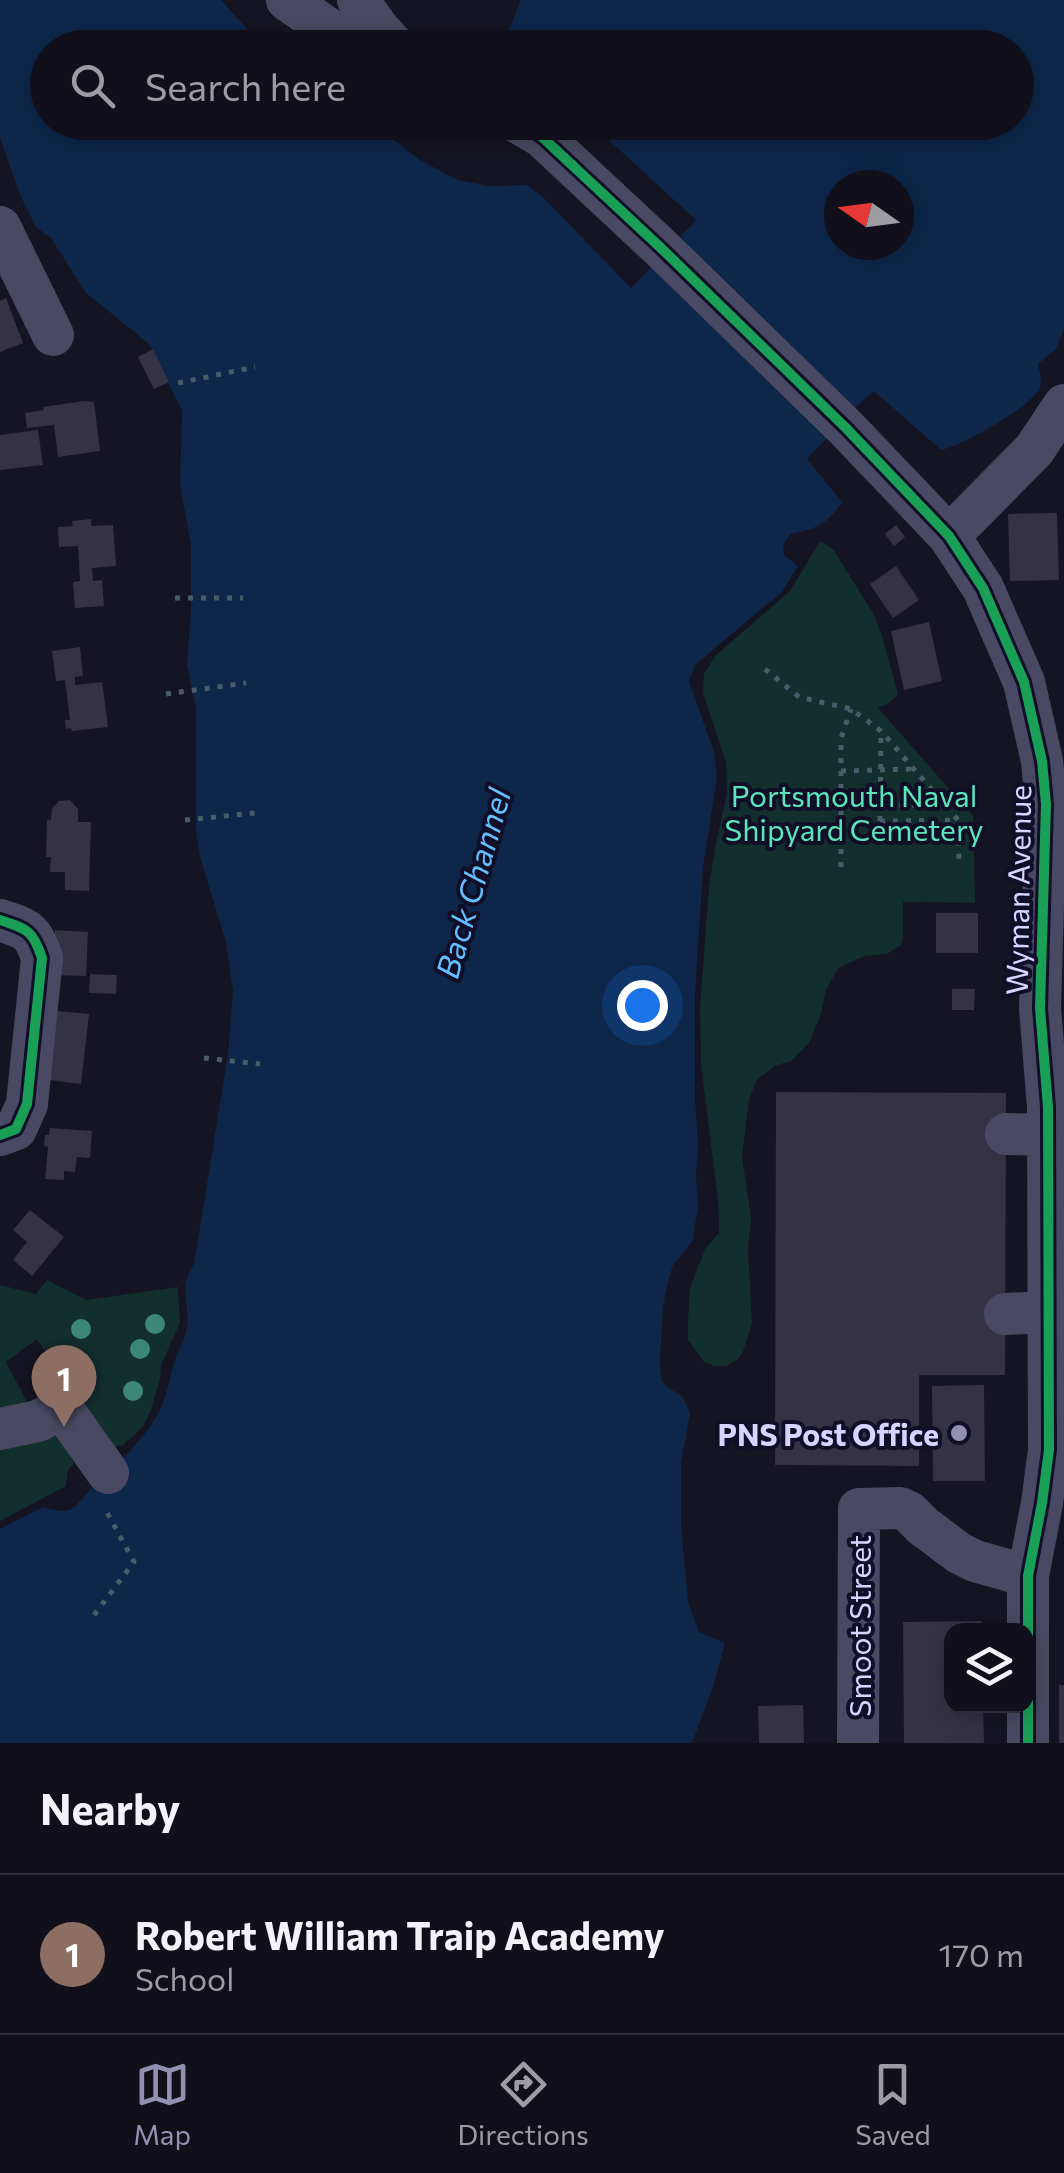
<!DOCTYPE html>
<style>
body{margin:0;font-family:Commissioner,sans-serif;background:#1e1d27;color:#f1f3f6}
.controls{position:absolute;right:30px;bottom:30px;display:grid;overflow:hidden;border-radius:20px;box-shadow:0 5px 25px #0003}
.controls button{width:90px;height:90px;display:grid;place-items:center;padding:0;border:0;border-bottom:2px solid #302f39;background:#100f1a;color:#f1f3f6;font:50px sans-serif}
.compass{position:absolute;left:824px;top:170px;width:90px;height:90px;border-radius:50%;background:#100f1a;box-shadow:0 5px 25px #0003;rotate:284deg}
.you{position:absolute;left:642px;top:1005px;width:35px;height:35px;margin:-25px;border:8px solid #fff;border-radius:50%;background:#1a73e8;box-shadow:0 0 0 15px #1a73e833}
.badge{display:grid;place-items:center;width:65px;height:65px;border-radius:50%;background:#9391b2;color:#fff;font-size:32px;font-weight:700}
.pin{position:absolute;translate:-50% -82px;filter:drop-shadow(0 2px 5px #0008)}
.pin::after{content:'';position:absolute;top:52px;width:35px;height:30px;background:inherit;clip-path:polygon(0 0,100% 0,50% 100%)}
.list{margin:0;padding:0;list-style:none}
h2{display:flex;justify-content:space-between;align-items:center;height:130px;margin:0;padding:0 40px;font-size:42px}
h2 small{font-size:32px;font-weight:400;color:#9c9ca2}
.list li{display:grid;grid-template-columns:65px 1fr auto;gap:30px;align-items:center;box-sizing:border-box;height:160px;padding:0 40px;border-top:2px solid #302f39}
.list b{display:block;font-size:38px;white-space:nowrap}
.list p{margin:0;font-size:32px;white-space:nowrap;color:#9c9ca2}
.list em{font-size:32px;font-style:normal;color:#9c9ca2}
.icon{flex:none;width:55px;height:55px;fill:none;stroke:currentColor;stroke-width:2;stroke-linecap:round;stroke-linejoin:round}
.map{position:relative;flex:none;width:1064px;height:1743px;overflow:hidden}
.search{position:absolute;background:#100f1a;box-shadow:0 5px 25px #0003;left:30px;right:30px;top:30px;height:110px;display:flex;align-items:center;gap:25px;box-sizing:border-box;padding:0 35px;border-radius:55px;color:#9c9ca2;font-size:38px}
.sheet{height:290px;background:#100f1a}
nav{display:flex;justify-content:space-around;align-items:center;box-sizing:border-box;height:140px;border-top:2px solid #302f39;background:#100f1a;font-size:28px;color:#9c9ca2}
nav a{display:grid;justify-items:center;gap:5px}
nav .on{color:#9391b2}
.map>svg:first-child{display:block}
.green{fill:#122e2d}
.water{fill:#0d264a;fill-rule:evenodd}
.building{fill:#343244}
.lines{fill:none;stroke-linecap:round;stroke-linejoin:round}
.path{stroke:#4a5b69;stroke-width:5;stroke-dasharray:5 8;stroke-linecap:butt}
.minor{stroke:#494963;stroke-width:42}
.cycleway-casing{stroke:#110e28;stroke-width:16}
.cycleway{stroke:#1a9f57;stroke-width:10}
.tree{fill:#3c8776}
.poi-dot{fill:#9391b2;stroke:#110e28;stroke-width:4}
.labels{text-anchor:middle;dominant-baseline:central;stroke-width:8;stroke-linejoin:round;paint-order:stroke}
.park-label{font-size:30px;fill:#5be5bb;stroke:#110e28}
.street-label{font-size:30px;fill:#d7d5ff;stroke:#110e28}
.poi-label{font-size:30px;font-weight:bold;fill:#d7d5ff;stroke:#110e28;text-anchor:end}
.water-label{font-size:32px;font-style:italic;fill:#63bfff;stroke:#110e28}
</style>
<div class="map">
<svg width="1064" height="1743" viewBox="0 0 1064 1743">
<rect width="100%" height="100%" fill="#151422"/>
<path class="green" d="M820,541L833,549L873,613L881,632L898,694L889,703L878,708L973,816L975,903L903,902V936L901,945L887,954L865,956L838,968L826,990L820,1017L809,1043L791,1061L774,1066L757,1080L749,1099L742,1156L751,1218L748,1250L752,1323L743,1352L737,1360L726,1366H714L704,1362L688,1340V1319L690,1288L705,1249L719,1233L718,1200L701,1065L700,1007L709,887L715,848L727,794L726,763L703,693L704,674L715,656L790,591Z
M47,1280L86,1300L178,1287L180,1323L161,1365L160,1379L151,1410L143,1426L132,1437L123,1445L107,1448L37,1339L6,1362L27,1402L0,1414V1285L36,1294Z
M55,1433L66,1446L74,1464L68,1469L66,1486L0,1521V1441Z"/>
<path class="water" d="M0,0H221L251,33L270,47L48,48V122L356,123L358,128L390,137L420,160L458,180L488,186L527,185L545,199L631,288L696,220L590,123L1016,122V48L507,47L505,39L521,0H1064V329L1056,349L1038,364C1039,371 1043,381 1040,387C1034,406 960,446 941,450L874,391L855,408L807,459L842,502C827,525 816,529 790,534L783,546L784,555L798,566L782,592L696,664L689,681L714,752L717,777L703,867L695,994V1096L698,1146L696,1175L698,1206L692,1242L673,1265L668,1282L663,1306L660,1360L661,1380L667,1387L682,1396L690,1413L681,1465V1524L688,1602L699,1632L725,1643L713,1687L692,1743H0V1529L43,1507C77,1517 72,1506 93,1487C116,1466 151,1433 162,1405C168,1391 170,1375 175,1360C178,1351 184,1341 186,1332C191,1314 182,1294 187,1278C188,1273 192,1269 194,1264L228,1054L233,991L226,942L200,857L196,832V708L187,665L191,608V545L180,484L182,411L149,344L86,293L51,238L36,227L21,197L0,138ZM839,185H899V245H839Z"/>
<path class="building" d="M6,298L23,343L0,352V301Z
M153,349L169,382L154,389L138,357Z
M84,401L94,402L100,451L58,457L54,425L27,428L25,413L44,410L43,407Z
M38,430L43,465L0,470V435Z
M1057,513L1059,580L1010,581L1008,514Z
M91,519V526L113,525L116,566L92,568L93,581L102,580L104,606L75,608L73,582L80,581L78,546L59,547L58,527L73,526L72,521Z
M896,525L905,537L894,546L885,534Z
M896,566L919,600L893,618L870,584Z
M929,622L942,681L904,690L891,631Z
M80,647L83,676L75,677V685L102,682L108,727L72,731L71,728L66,729L65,720H70L65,680L56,681L52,651Z
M70,800L78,809V822H91L89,891L65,890V872H50L51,857H46L47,820H51L52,808L59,801Z
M936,913H978V953H936Z
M55,930L88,932L86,976L53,975Z
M90,974L117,975L116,994L89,993Z
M952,989H975L974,1010H952Z
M57,1011L89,1014L81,1084L49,1080Z
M776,1092L1006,1093L1005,1375H919V1466L775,1465Z
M50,1128L92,1131L90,1158L77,1157L75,1172L64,1171V1180L45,1179L48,1147L44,1146L45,1135H49Z
M30,1210L64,1237L32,1276L13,1260L27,1242L13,1230Z
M984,1385L985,1481H933L932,1386Z
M982,1621V1630H952V1706H983L984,1743H904L903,1622Z
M1059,1685H1064V1743H1059Z
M803,1705L804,1743H759L758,1706Z"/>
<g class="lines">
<path class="path" d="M178,383L255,367
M175,598H243
M765,669L799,697L851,709L881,731L958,820L959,865
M166,694L246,683
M841,771L913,769
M769,806L945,805
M185,820L255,813
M880,821L881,734
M841,822L958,820
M841,867V738L851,709
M204,1058L260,1064
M94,1615L134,1562L104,1507"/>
<path class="minor" d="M287,0L356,48
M358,0L378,28L396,48
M517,122L541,136L661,248L846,428L949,536L983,588L1024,682L1042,761L1046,804L1040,1008L1048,1107L1049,1450L1042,1503L1028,1576V1743
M0,227L53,335
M949,536L1034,450L1064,405
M0,920C27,929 33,930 42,958L27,1104L16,1129L0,1135
M1006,1134L1048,1135
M1005,1314L1048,1312
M0,1429L38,1421L62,1408L108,1473
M858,1743L859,1509L900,1508L909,1512L923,1526L959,1553L975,1561L1028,1576"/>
<g class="cycleway-casing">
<path id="cycleway" d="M517,122L541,136L661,248L846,428L949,536L983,588L1024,682L1042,761L1046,804L1040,1008L1048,1107L1049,1450L1042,1503L1028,1576V1743
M0,920C27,929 33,930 42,958L27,1104L16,1129L0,1135"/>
</g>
<use href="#cycleway" class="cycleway"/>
</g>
<g class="tree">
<circle cx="155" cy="1324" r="10"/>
<circle cx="81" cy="1329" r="10"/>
<circle cx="140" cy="1349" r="10"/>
<circle cx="133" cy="1391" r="10"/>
</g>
<circle class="poi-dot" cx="959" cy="1433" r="10"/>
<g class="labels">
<g class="park-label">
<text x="854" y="794">Portsmouth Naval<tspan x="854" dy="34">Shipyard Cemetery</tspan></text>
</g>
<g class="street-label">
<text transform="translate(1017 890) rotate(-89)">Wyman Avenue</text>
<text transform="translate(858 1626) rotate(-90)">Smoot Street</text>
</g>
<g class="poi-label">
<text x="939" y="1433">PNS Post Office</text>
</g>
<g class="water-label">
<text transform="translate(472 883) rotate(-74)">Back Channel</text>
</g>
</g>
</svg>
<div class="controls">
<button><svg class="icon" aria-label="layers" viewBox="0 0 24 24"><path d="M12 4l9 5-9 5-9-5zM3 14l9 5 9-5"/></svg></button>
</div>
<svg class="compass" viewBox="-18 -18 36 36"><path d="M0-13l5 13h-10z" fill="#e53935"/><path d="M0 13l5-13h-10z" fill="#9c9ca2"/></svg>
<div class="you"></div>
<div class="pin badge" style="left:64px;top:1427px;background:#8d6e63">1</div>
<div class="search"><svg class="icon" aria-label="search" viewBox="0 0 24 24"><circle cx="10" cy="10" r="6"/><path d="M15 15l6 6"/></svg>Search here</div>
</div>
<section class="sheet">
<h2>Nearby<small></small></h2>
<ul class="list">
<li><span class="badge" style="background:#8d6e63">1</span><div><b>Robert William Traip Academy</b><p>School</p></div><em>170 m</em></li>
</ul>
</section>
<nav>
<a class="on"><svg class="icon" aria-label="map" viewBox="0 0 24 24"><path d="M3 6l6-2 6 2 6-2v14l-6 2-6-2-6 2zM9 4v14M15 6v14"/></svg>Map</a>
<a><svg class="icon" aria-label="directions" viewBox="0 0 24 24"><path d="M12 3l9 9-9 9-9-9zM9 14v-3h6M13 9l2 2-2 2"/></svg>Directions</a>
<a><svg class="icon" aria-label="saved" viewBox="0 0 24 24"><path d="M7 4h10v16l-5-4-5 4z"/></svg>Saved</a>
</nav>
